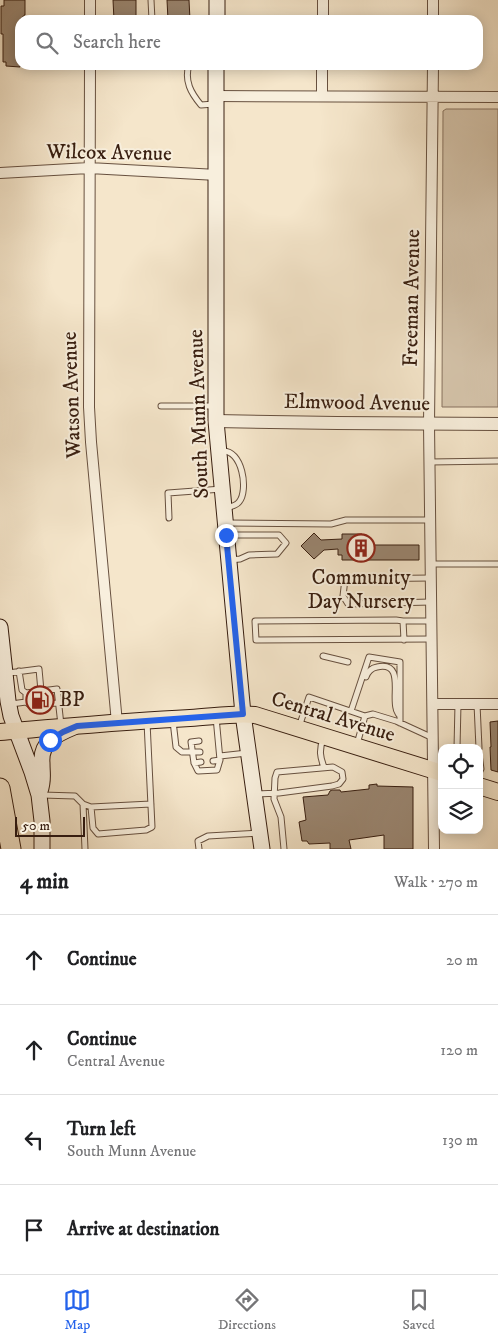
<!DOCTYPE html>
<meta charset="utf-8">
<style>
body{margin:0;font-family:"IM FELL DW Pica",serif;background:#f6f6f6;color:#202124}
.controls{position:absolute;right:15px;bottom:15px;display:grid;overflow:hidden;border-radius:10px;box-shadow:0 2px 12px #0003}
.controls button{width:45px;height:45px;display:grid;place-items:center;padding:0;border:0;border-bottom:1px solid #e0e0e0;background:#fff;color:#202124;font:25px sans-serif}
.scale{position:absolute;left:15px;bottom:12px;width:70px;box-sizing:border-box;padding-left:5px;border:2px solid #381e10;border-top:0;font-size:14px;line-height:18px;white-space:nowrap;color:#381e10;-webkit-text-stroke:4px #f8efdd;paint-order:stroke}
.stop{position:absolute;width:15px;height:15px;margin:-11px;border:4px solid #2563eb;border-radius:50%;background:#fff}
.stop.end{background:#2563eb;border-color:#fff;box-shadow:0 1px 5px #0008}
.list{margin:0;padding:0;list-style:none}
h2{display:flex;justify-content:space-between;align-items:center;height:65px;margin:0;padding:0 20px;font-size:21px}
h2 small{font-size:16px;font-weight:400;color:#757577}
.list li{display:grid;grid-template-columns:32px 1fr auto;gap:15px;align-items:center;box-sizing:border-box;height:90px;padding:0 20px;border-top:1px solid #e0e0e0}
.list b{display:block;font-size:19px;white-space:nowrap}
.list p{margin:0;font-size:16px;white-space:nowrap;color:#757577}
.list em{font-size:16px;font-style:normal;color:#757577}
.icon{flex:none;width:28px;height:28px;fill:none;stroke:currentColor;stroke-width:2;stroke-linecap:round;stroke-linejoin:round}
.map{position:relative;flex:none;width:498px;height:849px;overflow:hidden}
.search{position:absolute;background:#fff;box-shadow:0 2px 12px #0003;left:15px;right:15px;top:15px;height:55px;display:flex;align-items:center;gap:12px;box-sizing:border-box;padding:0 18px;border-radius:15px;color:#757577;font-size:19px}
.sheet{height:425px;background:#fff}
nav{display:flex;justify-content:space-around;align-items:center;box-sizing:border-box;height:70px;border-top:1px solid #e0e0e0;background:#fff;font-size:14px;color:#757577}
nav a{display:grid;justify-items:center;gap:2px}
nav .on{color:#2563eb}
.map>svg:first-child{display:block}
.green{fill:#d5c4ab;stroke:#86715e}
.building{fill:#9a8671;stroke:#381e10}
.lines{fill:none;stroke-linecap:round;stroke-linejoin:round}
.service-casing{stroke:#67503f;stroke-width:7}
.minor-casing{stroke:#67503f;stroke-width:12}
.tertiary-casing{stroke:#67503f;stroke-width:14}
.secondary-casing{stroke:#381e10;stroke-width:17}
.primary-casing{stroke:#381e10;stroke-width:18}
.motorway-casing{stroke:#381e10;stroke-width:21}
.service{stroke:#f8efdd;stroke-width:5}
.minor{stroke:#f8efdd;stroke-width:10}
.tertiary{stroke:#f8efdd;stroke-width:12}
.secondary{stroke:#f8efdd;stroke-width:15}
.primary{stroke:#f5e6cb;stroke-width:16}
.motorway{stroke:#f5e6cb;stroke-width:19}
.route{stroke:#2563eb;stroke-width:6}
.labels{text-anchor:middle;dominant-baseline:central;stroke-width:4;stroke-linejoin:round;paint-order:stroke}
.street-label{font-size:21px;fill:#381e10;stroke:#f8efdd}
.poi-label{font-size:21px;fill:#381e10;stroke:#f8efdd}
</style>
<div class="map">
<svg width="498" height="849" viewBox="0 0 498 849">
<rect width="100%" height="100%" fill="#f5e6cb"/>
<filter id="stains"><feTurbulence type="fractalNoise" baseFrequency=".004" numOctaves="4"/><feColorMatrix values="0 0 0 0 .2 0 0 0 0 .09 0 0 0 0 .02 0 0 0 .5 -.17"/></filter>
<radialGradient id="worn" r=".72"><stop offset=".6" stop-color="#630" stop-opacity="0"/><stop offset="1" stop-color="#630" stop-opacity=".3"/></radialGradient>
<path class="green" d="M446,109H498V407H442L443,111Z"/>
<path class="building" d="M4,0H25V15H24V17H22V19H20V67L6,66V62H3V34H1V6H4Z
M113,0H136V20H114Z
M167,0H189L190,20H168Z
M314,533L321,540L342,539V534H362V542H366V545H419V560H342V555H338V549L324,550L314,559L301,546Z
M498,721V772L491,770L490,747H491L490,722Z
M377,784V786L413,787V849H384V835L349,840L351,849H330V843L309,844L307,841H302L299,822L306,820L303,797L328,795L330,791L332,790H340L341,792L369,789V785Z"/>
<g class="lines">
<g class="service-casing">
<path id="service" d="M151,0L152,20
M189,65C184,81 191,93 201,105L214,104
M161,406H215
M222,451C242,449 249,490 239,502C236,506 230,507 225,508
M430,462L498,461
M169,518L168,493L222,489
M228,523L331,524L346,520H431
M229,535H279L286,543L277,554L249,555L240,559L229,560
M431,564H498
M431,578L345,579L343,596L348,604L431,602
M403,621L404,640
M431,621H403L396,620L255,621L256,640L432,639
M323,656L348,662
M19,671L22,690L26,693
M8,673L39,669L41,691
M366,677C368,671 371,668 377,667C404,661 392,694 396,708C396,711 398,713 399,715
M26,702L30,705L58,703
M11,704L26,702V693L57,689L61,725
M477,704L479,748
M351,711L369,657L400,662V723
M173,721L176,747L182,752H200
M299,727L309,697L365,716
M323,739C319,750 320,757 324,767
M199,741L191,742L194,763L201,762
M357,744L365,716L373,714L396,721L433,738
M457,748L458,704
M479,754L481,769L479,773
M220,756L247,753
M213,761L220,760L216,717
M194,763L198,771L217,770L220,760
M257,794L279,793L332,786L339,784L343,779L342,772L333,767L277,772L275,778L274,799L281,817L284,849
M42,795L75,796L83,804L85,849
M83,804L91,807L151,804
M91,807L93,828L98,834L146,830L152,827L147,722
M199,849L198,841L208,836L259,833"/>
</g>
<g class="minor-casing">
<path id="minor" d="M90,20V0
M323,20V0
M433,20V0
M90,65L89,407L91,442L117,723
M433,65L429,424L434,849
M216,96L498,97
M322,96V65
M0,173L89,168L217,175
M433,704H498"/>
</g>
<g class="tertiary-casing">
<path id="tertiary" d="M216,421L337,423L498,424"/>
</g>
<g class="secondary-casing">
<path id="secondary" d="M217,20V0
M216,65V421L243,714L262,849
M0,627L8,701L11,716L32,772L39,795L42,821V849
M40,791C44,780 42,775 42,763C40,742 57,734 74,727"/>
</g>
<g class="primary-casing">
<path id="primary" d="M0,732C63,727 127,721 190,718C212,717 233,713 255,715L442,773
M479,786L498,792"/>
</g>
<g class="motorway-casing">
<path id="motorway" d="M0,788L11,849"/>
</g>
<use href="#service" class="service"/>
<use href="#minor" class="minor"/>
<use href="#tertiary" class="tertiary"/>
<use href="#secondary" class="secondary"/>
<use href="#primary" class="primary"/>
<use href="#motorway" class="motorway"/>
</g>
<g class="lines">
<path class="route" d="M50,740L63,732L77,726L243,714L226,535"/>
</g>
<defs>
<g id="building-ring" transform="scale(1.4375)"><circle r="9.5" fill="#f8efdd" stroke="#8f2418" stroke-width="1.5"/><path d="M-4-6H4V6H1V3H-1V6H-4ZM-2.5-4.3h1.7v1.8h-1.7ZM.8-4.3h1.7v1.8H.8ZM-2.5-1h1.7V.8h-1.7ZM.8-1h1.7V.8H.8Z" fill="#8f2418"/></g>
<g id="fuel-ring" transform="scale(1.4375)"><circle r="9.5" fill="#f8efdd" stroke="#8f2418" stroke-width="1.5"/><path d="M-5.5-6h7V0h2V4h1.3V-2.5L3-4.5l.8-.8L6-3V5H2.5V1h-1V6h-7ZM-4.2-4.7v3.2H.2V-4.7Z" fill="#8f2418"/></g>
</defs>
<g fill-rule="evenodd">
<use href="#building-ring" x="361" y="548"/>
<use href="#fuel-ring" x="40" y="700"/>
</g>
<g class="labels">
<g class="street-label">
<text transform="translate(109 153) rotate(1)">Wilcox Avenue</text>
<text transform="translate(412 298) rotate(-89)">Freeman Avenue</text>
<text transform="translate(72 395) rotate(-92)">Watson Avenue</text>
<text transform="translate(357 403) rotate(1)">Elmwood Avenue</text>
<text transform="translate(199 414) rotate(-92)">South Munn Avenue</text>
<text transform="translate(333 717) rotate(17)">Central Avenue</text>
</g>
<g class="poi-label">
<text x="361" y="578">Community<tspan x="361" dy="24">Day Nursery</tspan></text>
<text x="59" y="700" text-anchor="start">BP</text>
</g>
</g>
<rect width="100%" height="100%" filter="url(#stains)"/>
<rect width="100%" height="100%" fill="url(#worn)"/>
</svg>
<div class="controls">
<button><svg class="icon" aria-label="locate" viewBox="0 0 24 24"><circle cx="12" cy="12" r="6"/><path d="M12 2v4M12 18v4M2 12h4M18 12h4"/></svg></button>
<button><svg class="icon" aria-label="layers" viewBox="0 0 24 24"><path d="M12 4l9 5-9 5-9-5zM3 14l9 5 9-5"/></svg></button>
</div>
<div class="scale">50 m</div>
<div class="stop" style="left:50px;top:740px"></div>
<div class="stop end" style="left:226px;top:535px"></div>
<div class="search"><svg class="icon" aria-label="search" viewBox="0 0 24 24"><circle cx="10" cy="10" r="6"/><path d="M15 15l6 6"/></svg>Search here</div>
</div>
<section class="sheet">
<h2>4 min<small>Walk · 270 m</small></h2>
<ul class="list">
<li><svg class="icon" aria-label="ahead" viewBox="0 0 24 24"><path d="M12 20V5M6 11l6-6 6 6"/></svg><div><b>Continue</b></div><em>20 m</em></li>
<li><svg class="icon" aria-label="ahead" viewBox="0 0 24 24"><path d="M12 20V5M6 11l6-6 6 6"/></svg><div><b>Continue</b><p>Central Avenue</p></div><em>120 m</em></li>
<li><svg class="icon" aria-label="left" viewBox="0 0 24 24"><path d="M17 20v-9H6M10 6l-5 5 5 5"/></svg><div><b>Turn left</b><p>South Munn Avenue</p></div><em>130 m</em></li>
<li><svg class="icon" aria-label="arrive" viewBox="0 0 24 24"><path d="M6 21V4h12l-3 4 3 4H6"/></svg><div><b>Arrive at destination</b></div></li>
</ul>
</section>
<nav>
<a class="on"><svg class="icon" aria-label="map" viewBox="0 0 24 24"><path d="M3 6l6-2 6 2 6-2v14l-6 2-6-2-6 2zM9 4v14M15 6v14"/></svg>Map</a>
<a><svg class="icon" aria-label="directions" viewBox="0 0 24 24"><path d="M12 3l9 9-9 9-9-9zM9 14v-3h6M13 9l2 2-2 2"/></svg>Directions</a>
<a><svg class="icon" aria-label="saved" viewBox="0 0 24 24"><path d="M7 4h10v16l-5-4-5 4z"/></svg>Saved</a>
</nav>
